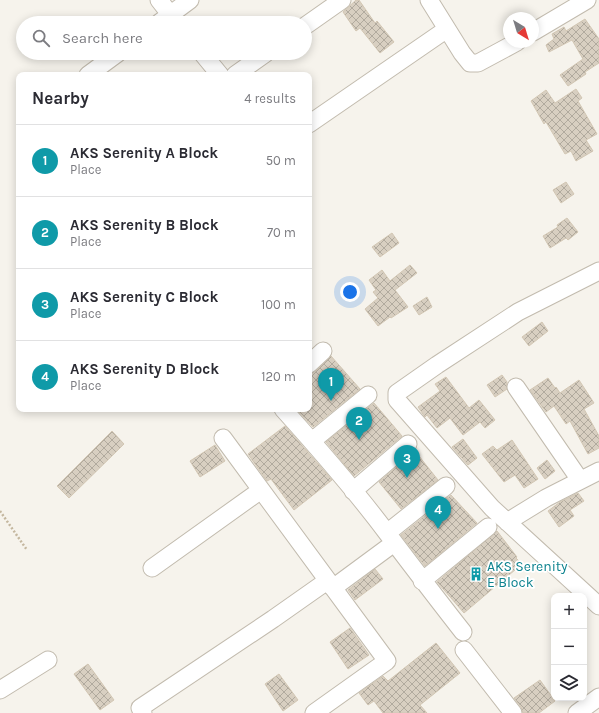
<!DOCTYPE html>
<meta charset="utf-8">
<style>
body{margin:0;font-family:Karla,sans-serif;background:#f2f2f3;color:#2b2b33}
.controls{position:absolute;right:12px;bottom:12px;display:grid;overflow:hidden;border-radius:8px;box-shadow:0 2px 10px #0003}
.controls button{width:36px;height:36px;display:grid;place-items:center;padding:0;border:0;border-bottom:1px solid #e1e1e2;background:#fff;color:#2b2b33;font:20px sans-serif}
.compass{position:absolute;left:503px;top:12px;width:36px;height:36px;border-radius:50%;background:#fff;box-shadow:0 2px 10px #0003;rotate:142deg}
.you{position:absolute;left:350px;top:292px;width:14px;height:14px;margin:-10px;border:3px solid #fff;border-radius:50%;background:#1a73e8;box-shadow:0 0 0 6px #1a73e833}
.badge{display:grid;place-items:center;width:26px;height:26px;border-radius:50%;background:#fc3f1d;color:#fff;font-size:13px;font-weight:700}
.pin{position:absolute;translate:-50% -33px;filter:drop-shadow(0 1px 2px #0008)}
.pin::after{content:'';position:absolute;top:21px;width:14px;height:12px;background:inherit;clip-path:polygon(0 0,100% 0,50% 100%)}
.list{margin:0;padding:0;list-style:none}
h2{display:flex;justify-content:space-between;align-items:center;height:52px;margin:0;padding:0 16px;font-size:17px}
h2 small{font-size:13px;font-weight:400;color:#7c7c81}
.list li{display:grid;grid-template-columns:26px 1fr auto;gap:12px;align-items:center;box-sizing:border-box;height:72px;padding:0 16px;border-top:1px solid #e1e1e2}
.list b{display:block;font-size:15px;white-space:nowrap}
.list p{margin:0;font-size:13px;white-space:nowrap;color:#7c7c81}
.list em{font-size:13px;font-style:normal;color:#7c7c81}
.icon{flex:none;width:22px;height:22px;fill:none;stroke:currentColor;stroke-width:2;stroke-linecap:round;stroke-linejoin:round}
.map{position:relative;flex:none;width:599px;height:713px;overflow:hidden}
.search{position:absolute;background:#fff;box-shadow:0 2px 10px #0003;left:16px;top:16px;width:296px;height:44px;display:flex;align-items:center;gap:10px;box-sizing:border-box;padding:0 14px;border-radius:22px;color:#7c7c81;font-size:15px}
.panel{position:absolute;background:#fff;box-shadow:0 2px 10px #0003;left:16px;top:72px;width:296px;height:340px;border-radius:8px}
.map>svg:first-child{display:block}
.building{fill:url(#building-cross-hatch);stroke:#d3c7b4}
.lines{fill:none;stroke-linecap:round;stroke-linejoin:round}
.minor-casing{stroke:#c2bbae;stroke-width:19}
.path{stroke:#c4b79f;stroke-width:2.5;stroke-dasharray:2 2;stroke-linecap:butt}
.minor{stroke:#fff;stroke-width:17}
.labels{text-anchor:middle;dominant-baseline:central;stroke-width:3.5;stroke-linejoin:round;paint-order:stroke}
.culture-label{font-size:14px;fill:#0d838f;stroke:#fff;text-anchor:start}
</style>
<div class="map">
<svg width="599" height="713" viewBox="0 0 599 713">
<defs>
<pattern id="building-cross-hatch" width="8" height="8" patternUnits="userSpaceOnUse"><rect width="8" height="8" fill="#d8cfc1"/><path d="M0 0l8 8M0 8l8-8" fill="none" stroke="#b1aa9e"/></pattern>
</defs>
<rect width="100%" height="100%" fill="#f6f3ec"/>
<path class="building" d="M356,0H359L375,23L377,21L394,42L380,53L360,28L356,31L343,12Z
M585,19L599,39V63L585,72L586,74L568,86L560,75L583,59L572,40L549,52L546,45L554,39L552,34L564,27L566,31Z
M576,89L582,98L578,101L597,134L586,140L593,151L576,161L571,151L565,154L546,122L544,124L531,101L546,90L555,103Z
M566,182L574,194L561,203L553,190Z
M567,218L578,232L568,240L566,238L550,248L543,236L558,227L557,225Z
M392,233L399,243L380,257L372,247Z
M410,265L417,273L395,290L408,307L391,318L390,317L378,326L365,309L378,298L373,292L376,290L369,280L382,270L390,281Z
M427,297L432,307L419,315L413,306Z
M542,322L548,331L529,346L522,337Z
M331,356L360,389L313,427L296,409H309V375L316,371Z
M502,375L507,382V389L495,397L487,385Z
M446,377L469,408L479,400L495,420L485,428L480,422L463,435L450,418L437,428L427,415L425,417L418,407L440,391L435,384Z
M548,378L555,388L556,387L560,393L579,380L594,403L584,409L599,436V448L588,454L570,421L566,424L554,406L546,412L530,390Z
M374,403L402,436L354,476L326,442Z
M285,426L332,480L294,510L271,479L267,481L248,454Z
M112,431L124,444L69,498L57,486Z
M463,439L477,458L468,465L452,447Z
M512,440L538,479L524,488L515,475L504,482L482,454L493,446L497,450Z
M215,445L225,461L200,477L190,461Z
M415,451L438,480L401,509L379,482Z
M547,460L555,471L545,479L537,468Z
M578,493L584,501L570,510L574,516L559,527L548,511L560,502Z
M451,495L477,523L425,566L401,535Z
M497,531L517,557L516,558L522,564L464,613L437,582Z
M375,569L383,579L355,600L348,590Z
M350,628L369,655L348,669L330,642Z
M436,643L460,673L420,705L427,713H383L374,701L368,705L359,693L383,676L388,681Z
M88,664L114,700L100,710L74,674Z
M279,674L298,700L283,711L265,684Z
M540,680L555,701L539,713H523L521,707L514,698Z"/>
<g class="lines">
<g class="minor-casing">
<path id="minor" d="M159,0L177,23
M429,0L462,53L470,63H478L517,42
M159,23L190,0
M305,26L342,0
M533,32L587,0
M202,53L220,75
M88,75L118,53
M235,75L266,53
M309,124L447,29
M599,271L518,312L437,365L397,393V400L492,508L599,606
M309,364L323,351
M516,387L580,480
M283,409C319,449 355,490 387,533C412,566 437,599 463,632
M223,438L387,661L314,713
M312,441L368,395
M353,491L408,444
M507,522L546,498L599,471
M387,533L446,486
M152,568L261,490
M422,581L488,527
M333,588L394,543
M464,650L513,713
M0,690L48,660
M143,713L140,708L273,619L327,581
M577,713L599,697"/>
</g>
<path class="path" d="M0,511L27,550"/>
<use href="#minor" class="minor"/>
</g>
<defs>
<g id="building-bare" transform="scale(1.08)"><path d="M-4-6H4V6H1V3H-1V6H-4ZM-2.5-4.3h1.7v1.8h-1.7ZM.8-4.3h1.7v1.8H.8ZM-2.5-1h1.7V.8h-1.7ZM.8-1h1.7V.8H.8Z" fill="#0f9aa8" stroke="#fff" stroke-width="2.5" paint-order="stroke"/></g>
</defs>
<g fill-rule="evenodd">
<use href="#building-bare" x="476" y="574"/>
</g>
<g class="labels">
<g class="culture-label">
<text x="487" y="566">AKS Serenity<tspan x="487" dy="16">E Block</tspan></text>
</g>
</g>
</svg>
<div class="controls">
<button>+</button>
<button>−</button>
<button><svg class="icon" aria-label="layers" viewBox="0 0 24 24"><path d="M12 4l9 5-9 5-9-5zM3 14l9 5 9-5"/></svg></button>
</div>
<svg class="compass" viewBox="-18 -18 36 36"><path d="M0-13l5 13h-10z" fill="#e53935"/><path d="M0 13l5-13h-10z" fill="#7c7c81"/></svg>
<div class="you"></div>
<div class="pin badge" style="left:331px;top:401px;background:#0f9aa8">1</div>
<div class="pin badge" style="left:359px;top:440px;background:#0f9aa8">2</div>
<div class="pin badge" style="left:407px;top:478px;background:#0f9aa8">3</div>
<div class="pin badge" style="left:438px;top:529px;background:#0f9aa8">4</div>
<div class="search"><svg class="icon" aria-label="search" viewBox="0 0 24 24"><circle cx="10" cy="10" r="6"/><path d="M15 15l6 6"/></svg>Search here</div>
<section class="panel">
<h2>Nearby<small>4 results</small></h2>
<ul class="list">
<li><span class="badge" style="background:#0f9aa8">1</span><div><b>AKS Serenity A Block</b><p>Place</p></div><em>50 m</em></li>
<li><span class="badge" style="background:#0f9aa8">2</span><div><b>AKS Serenity B Block</b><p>Place</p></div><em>70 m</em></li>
<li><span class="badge" style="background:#0f9aa8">3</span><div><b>AKS Serenity C Block</b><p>Place</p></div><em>100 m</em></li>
<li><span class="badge" style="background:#0f9aa8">4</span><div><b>AKS Serenity D Block</b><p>Place</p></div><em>120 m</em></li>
</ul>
</section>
</div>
